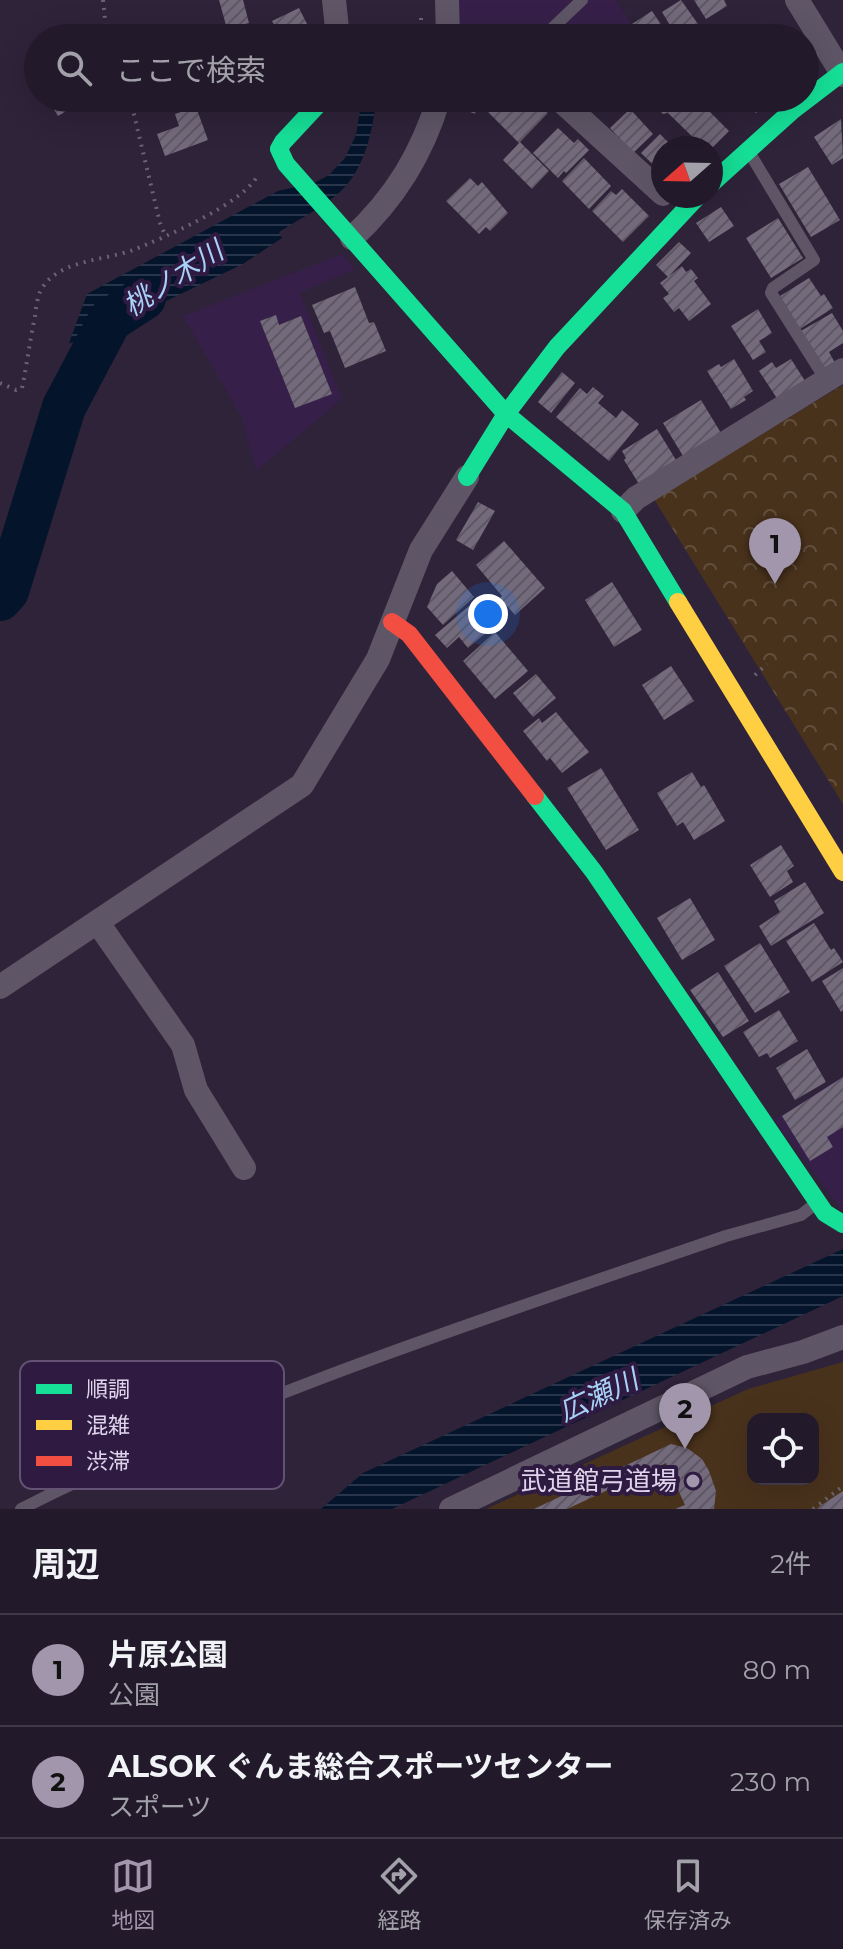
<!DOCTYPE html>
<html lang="ja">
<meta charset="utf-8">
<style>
body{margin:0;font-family:Montserrat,"Noto Sans JP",sans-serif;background:#2e2737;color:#f1f3f6}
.controls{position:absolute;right:24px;bottom:24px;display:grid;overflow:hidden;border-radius:16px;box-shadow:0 8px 32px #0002}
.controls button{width:72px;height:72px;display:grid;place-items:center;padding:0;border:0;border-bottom:2px solid #3f3847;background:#221a2b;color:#f1f3f6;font:40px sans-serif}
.compass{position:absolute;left:651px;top:136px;width:72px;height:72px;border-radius:50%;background:#221a2b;box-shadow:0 8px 32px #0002;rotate:250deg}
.you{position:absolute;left:488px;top:614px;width:28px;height:28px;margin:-20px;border:6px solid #fff;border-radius:50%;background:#1a73e8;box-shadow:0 0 0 12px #1a73e833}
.badge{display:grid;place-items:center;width:52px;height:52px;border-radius:50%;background:#a296ad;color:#111;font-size:26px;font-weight:700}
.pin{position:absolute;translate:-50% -66px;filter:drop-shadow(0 2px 4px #0008)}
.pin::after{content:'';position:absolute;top:42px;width:28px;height:24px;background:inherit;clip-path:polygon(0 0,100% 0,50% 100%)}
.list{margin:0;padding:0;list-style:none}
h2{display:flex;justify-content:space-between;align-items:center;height:104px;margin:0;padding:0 32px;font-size:34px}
h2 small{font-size:26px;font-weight:400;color:#a2a1a9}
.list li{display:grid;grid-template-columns:52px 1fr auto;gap:24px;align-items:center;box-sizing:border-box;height:112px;padding:0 32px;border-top:2px solid #3f3847}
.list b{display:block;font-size:30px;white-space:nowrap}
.list p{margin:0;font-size:26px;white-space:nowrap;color:#a2a1a9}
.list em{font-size:26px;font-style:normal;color:#a2a1a9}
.icon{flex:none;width:44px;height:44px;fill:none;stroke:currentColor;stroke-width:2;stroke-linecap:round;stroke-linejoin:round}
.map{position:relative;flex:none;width:843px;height:1509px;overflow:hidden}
.search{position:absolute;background:#221a2b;box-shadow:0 8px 32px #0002;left:24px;right:24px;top:24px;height:88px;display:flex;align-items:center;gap:20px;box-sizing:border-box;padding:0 28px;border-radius:44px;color:#a2a1a9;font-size:30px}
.sheet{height:328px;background:#221a2b}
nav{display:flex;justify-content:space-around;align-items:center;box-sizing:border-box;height:112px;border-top:2px solid #3f3847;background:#221a2b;font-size:22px;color:#a2a1a9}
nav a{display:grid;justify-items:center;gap:4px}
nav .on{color:#a296ad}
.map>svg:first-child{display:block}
.built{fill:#362049}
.grass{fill:#49321c;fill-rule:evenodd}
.forest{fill:url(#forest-crowns)}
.water{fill:url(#water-rules)}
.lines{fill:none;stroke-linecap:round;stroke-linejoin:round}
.river{stroke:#04142b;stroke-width:44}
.building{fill:url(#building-hatch)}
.path{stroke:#6a6371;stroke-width:4;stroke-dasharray:2 6;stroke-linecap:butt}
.lane{stroke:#5e5666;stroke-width:12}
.street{stroke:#5e5666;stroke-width:24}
.fast{stroke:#16e098;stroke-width:18}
.slow{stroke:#ffcf43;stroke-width:18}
.jam{stroke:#f24e42;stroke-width:18}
.poi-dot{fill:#a296ad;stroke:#2f1b41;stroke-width:3}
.labels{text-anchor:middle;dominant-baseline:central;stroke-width:8;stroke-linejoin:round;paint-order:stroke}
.poi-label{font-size:26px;fill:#e0d4ec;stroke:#2f1b41;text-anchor:end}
.water-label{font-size:28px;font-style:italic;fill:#a8d1f8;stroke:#2f1b41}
.key{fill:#2f1b41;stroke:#645274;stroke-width:2}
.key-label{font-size:22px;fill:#e0d4ec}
</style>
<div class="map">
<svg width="843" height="1509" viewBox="0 0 843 1509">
<defs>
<pattern id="forest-crowns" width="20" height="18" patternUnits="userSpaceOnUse" patternTransform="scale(2)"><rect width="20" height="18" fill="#49321c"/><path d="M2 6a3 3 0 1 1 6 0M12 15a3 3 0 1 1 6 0" fill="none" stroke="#634f3d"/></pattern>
<pattern id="water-rules" width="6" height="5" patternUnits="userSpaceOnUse" patternTransform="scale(2)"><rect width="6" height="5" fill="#04142b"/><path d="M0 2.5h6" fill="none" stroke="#28354a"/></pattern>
<pattern id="building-hatch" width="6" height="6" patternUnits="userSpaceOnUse" patternTransform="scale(2)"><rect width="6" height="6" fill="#736a7c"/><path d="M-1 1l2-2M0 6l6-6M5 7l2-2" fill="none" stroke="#5d5764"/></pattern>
</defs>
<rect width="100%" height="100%" fill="#2e2339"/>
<path class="built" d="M457,0H616L641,38H458Z
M342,254L355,269L300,293L342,399L256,471L242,418L183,316Z
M843,1076V1212L774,1120Z"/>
<path class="grass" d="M843,1362V1509H486L748,1389ZM753,1419H813V1479H753Z"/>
<path class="forest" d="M843,385V804L654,499Z"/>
<path class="water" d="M362,98H376C374,128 364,169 342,190C324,207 299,219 279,232L282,238L243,264L162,303L123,336L69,343L87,294L278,191L314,183L329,175L345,158L356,135Z
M843,1249V1296L392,1509H321L363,1473Z"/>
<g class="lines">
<path class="river" d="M0,599L7,591L64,407L110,320L144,298"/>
</g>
<path class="building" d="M219,0H243L249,23L227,29Z
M681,0L698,24L677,37L662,12Z
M694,0H724L727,6L706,19Z
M299,8L314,38H281L272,21Z
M652,11L670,38H642L632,24Z
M47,98H79L81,102L58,116Z
M449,98H481L475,114L447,102Z
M494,98H532L548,113L519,143L484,108Z
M647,98H710L716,104L709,111L729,131L712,148H704L668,113L663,114Z
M743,98H774L756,113Z
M196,107L208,140L165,156L157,134L179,126L175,114Z
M630,109L653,134L633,153L610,128Z
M841,119L843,158L832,165L814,137Z
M558,128L574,143L578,139L589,150L566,173L564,171L558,178L533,153Z
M660,134L674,148H663V174L641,153Z
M520,142L549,171L532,189L503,160Z
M584,158L611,186L589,209L562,181Z
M808,167L840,220L811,237L779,184Z
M470,178L478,186L482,182L508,213L490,231L486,227L479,234L446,201Z
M622,189L649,216L623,242L592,211L611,191L616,195Z
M721,207L734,226L709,242L696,223Z
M778,218L803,258L771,278L746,238Z
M679,242L691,253L668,277L656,265Z
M682,266L686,272L691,269L698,278L694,281L711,304L689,321L679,308L674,312L663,298L669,294L660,283Z
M809,278L821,296L824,294L833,308L800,329L780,296Z
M355,287L369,323L374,322L386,351L345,368L330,331L324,333L312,305Z
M758,309L772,333L759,341L766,352L753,360L731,326Z
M832,313L843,331V343L829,352L835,363L825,370L799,332Z
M276,315L279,325L301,316L332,394L295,408L260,321Z
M734,359L753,391L744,397L746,400L731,409L707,371L719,364L721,367Z
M791,359L805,381L778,400L759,371L772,362L776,368Z
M562,372L575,383L551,413L538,402Z
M593,387L604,396L598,403L616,418L622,410L639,424L609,461L556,417L580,388L587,394Z
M701,400L721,433L683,456L663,423Z
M657,429L676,460L639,484L624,460L626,458L622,451Z
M478,502L495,511L473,550L456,540Z
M504,541L545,588L515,615L500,598L502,596L476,565Z
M452,571L474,597L443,625L427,607L437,584Z
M612,582L642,630L614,647L585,600Z
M469,606L490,629L468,648L459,637L447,648L435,635Z
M495,632L528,671L495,699L463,661Z
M671,666L694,701L664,720L642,685Z
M536,674L556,698L533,717L513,693Z
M556,712L589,752L562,773L550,758L547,761L523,731L539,718L542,723Z
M601,768L639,830L606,850L567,788Z
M692,772L701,787L704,785L725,821L694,840L683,822L677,826L657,793Z
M781,845L794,866L787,871L793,882L770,897L750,865Z
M805,882L824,913L771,946L759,926L780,912L774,901Z
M690,898L715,940L682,960L657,918Z
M814,923L831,950L834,948L843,962L812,982L786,941Z
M760,943L790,992L755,1013L724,966Z
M843,968V1010L841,1012L822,981Z
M718,972L749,1021L723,1037L690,990Z
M779,1010L798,1041L770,1058L767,1053L759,1057L743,1032Z
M807,1049L826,1082L795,1100L776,1068Z
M843,1077V1127L827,1137L833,1147L810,1161L782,1116Z
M671,1444L687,1448L702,1459L709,1471L716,1491L714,1509H675L685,1505L666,1463L567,1509H534Z
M843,1491V1509H817L820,1506Z"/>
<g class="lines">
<path class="path" d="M103,0L107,38
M421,18V38
M130,98L160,223L165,235
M0,383L16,390L22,388C27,364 30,340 35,316C36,308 37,299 40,292C55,260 103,261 133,250C163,238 243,204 258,175
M755,675L767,664
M813,1509L843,1486"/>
<path class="lane" d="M542,38L582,0
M749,152L814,260L773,288L771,293L826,380
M21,1509C246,1395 488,1318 726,1236L801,1215L815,1204"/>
<path class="street" d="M334,0L338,38
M447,0L448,38
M797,0L843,75
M558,98L663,194
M352,238C395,198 422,154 439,98
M623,511L636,498L843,370
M98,923L183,1045L196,1090L244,1168
M0,987L302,785L378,659L421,550L467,477
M451,1509L747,1367L803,1352L843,1337"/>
<path class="fast" d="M324,98L283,142L279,149L286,164L506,414L623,511L678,602
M711,184L793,110L843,72
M467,477L506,414L557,347L698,196
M535,796L594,872L825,1213L843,1224"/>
<path class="slow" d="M678,602L843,872"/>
<path class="jam" d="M392,622L409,634L535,796"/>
</g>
<circle class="poi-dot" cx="693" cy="1481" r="8"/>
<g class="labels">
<g class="poi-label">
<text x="677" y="1481">武道館弓道場</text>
</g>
<g class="water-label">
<text transform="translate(173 278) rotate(-33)">桃ノ木川</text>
<text transform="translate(598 1395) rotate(-25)">広瀬川</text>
</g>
</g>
<rect x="20" y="1361" width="264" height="128" rx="12" class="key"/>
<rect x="36" y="1384" width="36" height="10" fill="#16e098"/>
<rect x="36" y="1420" width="36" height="10" fill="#ffcf43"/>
<rect x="36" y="1456" width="36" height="10" fill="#f24e42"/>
<g class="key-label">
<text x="86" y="1397">順調</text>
<text x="86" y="1433">混雑</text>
<text x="86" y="1469">渋滞</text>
</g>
</svg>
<div class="controls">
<button><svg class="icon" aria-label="locate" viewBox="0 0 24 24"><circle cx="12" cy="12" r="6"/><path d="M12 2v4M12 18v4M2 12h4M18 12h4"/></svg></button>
</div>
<svg class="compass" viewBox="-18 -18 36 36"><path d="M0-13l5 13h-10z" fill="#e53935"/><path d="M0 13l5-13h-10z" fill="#a2a1a9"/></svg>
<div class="you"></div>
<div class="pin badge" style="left:775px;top:584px">1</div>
<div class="pin badge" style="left:685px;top:1449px">2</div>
<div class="search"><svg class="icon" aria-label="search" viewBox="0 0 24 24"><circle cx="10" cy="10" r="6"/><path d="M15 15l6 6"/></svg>ここで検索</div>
</div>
<section class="sheet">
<h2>周辺<small>2件</small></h2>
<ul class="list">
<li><span class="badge">1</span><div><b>片原公園</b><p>公園</p></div><em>80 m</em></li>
<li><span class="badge">2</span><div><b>ALSOK ぐんま総合スポーツセンター</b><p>スポーツ</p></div><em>230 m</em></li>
</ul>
</section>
<nav>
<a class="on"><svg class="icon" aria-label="map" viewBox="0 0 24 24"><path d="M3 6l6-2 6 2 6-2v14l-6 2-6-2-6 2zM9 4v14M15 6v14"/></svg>地図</a>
<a><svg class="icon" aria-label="directions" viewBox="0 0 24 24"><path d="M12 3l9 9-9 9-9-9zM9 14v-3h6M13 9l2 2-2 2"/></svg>経路</a>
<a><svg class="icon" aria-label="saved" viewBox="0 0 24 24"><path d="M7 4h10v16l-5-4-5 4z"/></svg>保存済み</a>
</nav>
